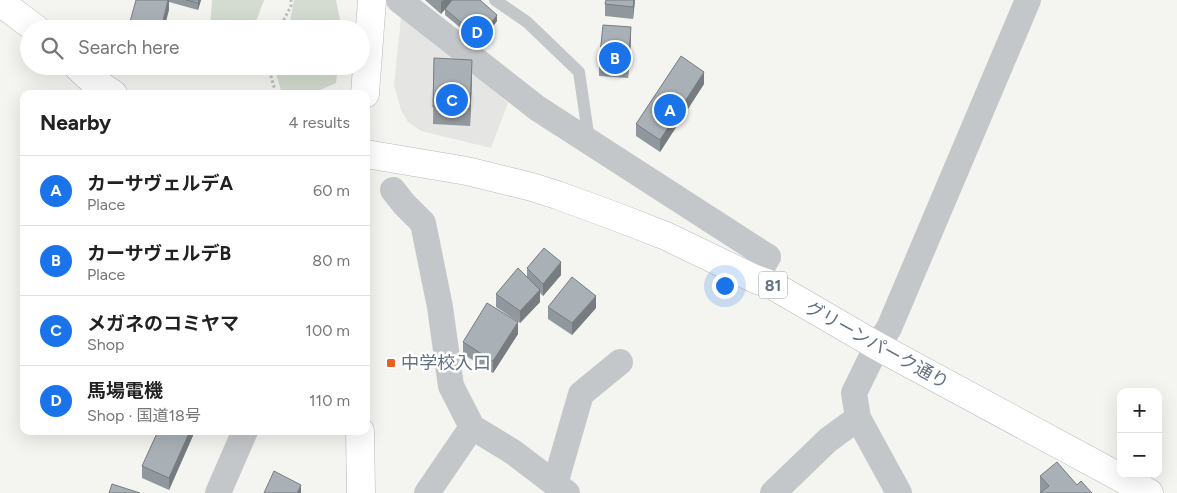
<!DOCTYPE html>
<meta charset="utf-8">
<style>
body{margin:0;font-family:Figtree,"Noto Sans JP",sans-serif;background:#f2f2f2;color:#222}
.controls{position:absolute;right:15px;bottom:15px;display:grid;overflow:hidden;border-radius:10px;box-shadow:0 5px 20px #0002}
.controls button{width:45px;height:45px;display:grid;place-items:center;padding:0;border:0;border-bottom:1px solid #e0e0e0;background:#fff;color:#222;font:25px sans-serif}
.you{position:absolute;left:724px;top:285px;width:18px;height:18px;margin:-12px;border:4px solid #fff;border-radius:50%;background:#1a73e8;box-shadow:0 0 0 8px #1a73e833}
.badge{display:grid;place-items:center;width:32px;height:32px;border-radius:50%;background:#1a73e8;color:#fff;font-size:16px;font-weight:700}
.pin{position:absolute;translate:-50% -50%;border:2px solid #fff;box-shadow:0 1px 5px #0006}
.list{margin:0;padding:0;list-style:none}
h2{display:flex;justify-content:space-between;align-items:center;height:65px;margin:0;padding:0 20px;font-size:21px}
h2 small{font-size:16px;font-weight:400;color:#767676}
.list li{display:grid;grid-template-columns:32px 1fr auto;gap:15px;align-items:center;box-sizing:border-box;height:70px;padding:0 20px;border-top:1px solid #e0e0e0}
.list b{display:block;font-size:19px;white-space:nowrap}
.list p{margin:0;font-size:16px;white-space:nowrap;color:#767676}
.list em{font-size:16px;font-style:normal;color:#767676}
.icon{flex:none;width:28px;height:28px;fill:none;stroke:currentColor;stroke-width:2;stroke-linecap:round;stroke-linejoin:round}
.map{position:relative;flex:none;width:1177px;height:493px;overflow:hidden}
.search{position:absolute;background:#fff;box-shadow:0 5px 20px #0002;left:20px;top:20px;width:350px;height:55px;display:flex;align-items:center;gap:12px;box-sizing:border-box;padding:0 18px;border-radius:28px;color:#767676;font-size:19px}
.panel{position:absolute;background:#fff;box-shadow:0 5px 20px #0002;left:20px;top:90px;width:350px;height:345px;border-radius:10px}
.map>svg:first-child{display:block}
.built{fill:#e5e6e4}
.green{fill:#d4dcd1}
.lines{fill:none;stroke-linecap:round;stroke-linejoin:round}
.primary-casing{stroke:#b6babe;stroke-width:29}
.trunk-casing{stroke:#b6b8bc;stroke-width:29}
.path{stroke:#bdbec1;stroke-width:3;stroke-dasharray:2.5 2.5;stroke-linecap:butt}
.service{stroke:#c4c7ca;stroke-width:12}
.minor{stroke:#c4c7ca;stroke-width:26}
.primary{stroke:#fff;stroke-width:28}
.trunk{stroke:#fff;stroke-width:28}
.wall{fill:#91989d}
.shaded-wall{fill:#767c80}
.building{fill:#a9b1b7;stroke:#767c80}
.poi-dot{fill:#ec5f18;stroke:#fff;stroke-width:2}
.labels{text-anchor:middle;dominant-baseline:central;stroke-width:5;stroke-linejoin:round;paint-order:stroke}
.shield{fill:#fff;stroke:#919ca8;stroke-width:1}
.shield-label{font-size:16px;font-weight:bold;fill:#627183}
.street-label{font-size:18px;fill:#627183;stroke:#fff}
.poi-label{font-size:18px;fill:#627183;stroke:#fff;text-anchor:start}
</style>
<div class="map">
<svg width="1177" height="493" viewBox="0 0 1177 493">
<rect width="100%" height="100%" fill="#f4f5f0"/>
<path class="built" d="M408,17L508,103L491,148L421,131L408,122L401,110L394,85L401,18Z"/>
<path class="green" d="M212,0H264L254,27L250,29H210Z
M294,0H336L342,29H286L290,21Z
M274,66H338L336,83L311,94H282Z"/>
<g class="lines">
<g class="primary-casing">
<path id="primary" d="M0,2L36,29
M77,66L91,79L113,94
M366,154L467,171L532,187L557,195L617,217L666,236L755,279L772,285L877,346L1149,493"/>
</g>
<g class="trunk-casing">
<path id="trunk" d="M365,94L372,0
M360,431L361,493"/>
</g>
<path class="path" d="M279,29L291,6V0
M268,66L276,94"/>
<path class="service" d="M495,0L527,22L579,72L589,140"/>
<path class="minor" d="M399,0L537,108L768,257L755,279
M393,190L404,204L423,223L440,307L451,386L472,427L513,452L567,493
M555,484L581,394L620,362
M218,493L245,431
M427,493L472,427
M773,493L828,440L858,418
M899,493L858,418L854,393L877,346L889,328L1028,0"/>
<use href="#primary" class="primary"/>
<use href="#trunk" class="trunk"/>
</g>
<path class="wall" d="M136,0H201L198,10L169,2V10Z
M425,0H480L497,21L480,44L445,15V9L441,14Z
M635,0L633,19L605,16V4Z
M631,40L628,78L599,76V63Z
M434,58L472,77L470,126L433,124Z
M704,84L660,152L636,136V124Z
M527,268L561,275L543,296L540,293V302L520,323L496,307V294L527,277Z
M548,307L596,308L572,335L548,319Z
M518,334L493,373L463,354V342Z
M195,431L169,490L142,478V466Z
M1040,476L1077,485L1040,493Z"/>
<path class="shaded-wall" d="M168,0H169V10L164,29H161Z
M199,0H201L198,10V3Z
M443,0H453L441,14V2Z
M634,0H635L633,19V7Z
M497,15V21L480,44V38Z
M631,27V40L628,78V66Z
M472,60V77L470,126V109Z
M704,72V84L660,152V140Z
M561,262V275L543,296V284Z
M540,290V302L520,323V311Z
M596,296V308L572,335V323Z
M518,322V334L493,373V361Z
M190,431H195L169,490V478Z
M301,485V493H297Z"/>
<path class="building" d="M136,0H168L161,29H128Z
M186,0H199L198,3Z
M452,0H480L497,15L480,38L445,9Z
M606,0H634L633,7L605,4Z
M603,25L631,27L628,66L599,63Z
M681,56L704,72L660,140L636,124Z
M434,58L472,60L470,109L433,107Z
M544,248L561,262L543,284L527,268Z
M518,268L540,290L520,311L496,294Z
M572,277L596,296L572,323L548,307Z
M487,303L518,322L493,361L463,342Z
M158,431H190L169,478L142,466Z
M1057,462L1077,485L1081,481L1092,493H1040L1049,486L1040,476Z
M274,471L301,485L297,493H264Z
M112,484L140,493H109Z"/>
<rect class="poi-dot" x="386" y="358" width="10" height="10" rx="2.5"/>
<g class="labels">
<rect class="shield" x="759" y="271.5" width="28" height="27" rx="4"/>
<g class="shield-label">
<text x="773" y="285">81</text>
</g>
<g class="street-label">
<text transform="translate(877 345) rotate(29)">グリーンパーク通り</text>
</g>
<g class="poi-label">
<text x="401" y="363">中学校入口</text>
</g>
</g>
</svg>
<div class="controls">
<button>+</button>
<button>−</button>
</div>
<div class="you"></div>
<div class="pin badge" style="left:670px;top:110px">A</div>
<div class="pin badge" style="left:615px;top:58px">B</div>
<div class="pin badge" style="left:452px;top:100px">C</div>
<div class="pin badge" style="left:477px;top:32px">D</div>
<div class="search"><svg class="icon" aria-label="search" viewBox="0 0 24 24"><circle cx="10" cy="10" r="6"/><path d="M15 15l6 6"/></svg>Search here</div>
<section class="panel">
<h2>Nearby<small>4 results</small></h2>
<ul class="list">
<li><span class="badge">A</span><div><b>カーサヴェルデA</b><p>Place</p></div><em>60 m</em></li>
<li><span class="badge">B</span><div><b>カーサヴェルデB</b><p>Place</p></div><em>80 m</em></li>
<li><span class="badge">C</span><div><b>メガネのコミヤマ</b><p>Shop</p></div><em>100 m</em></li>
<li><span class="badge">D</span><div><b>馬場電機</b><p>Shop · 国道18号</p></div><em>110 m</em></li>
</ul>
</section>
</div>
